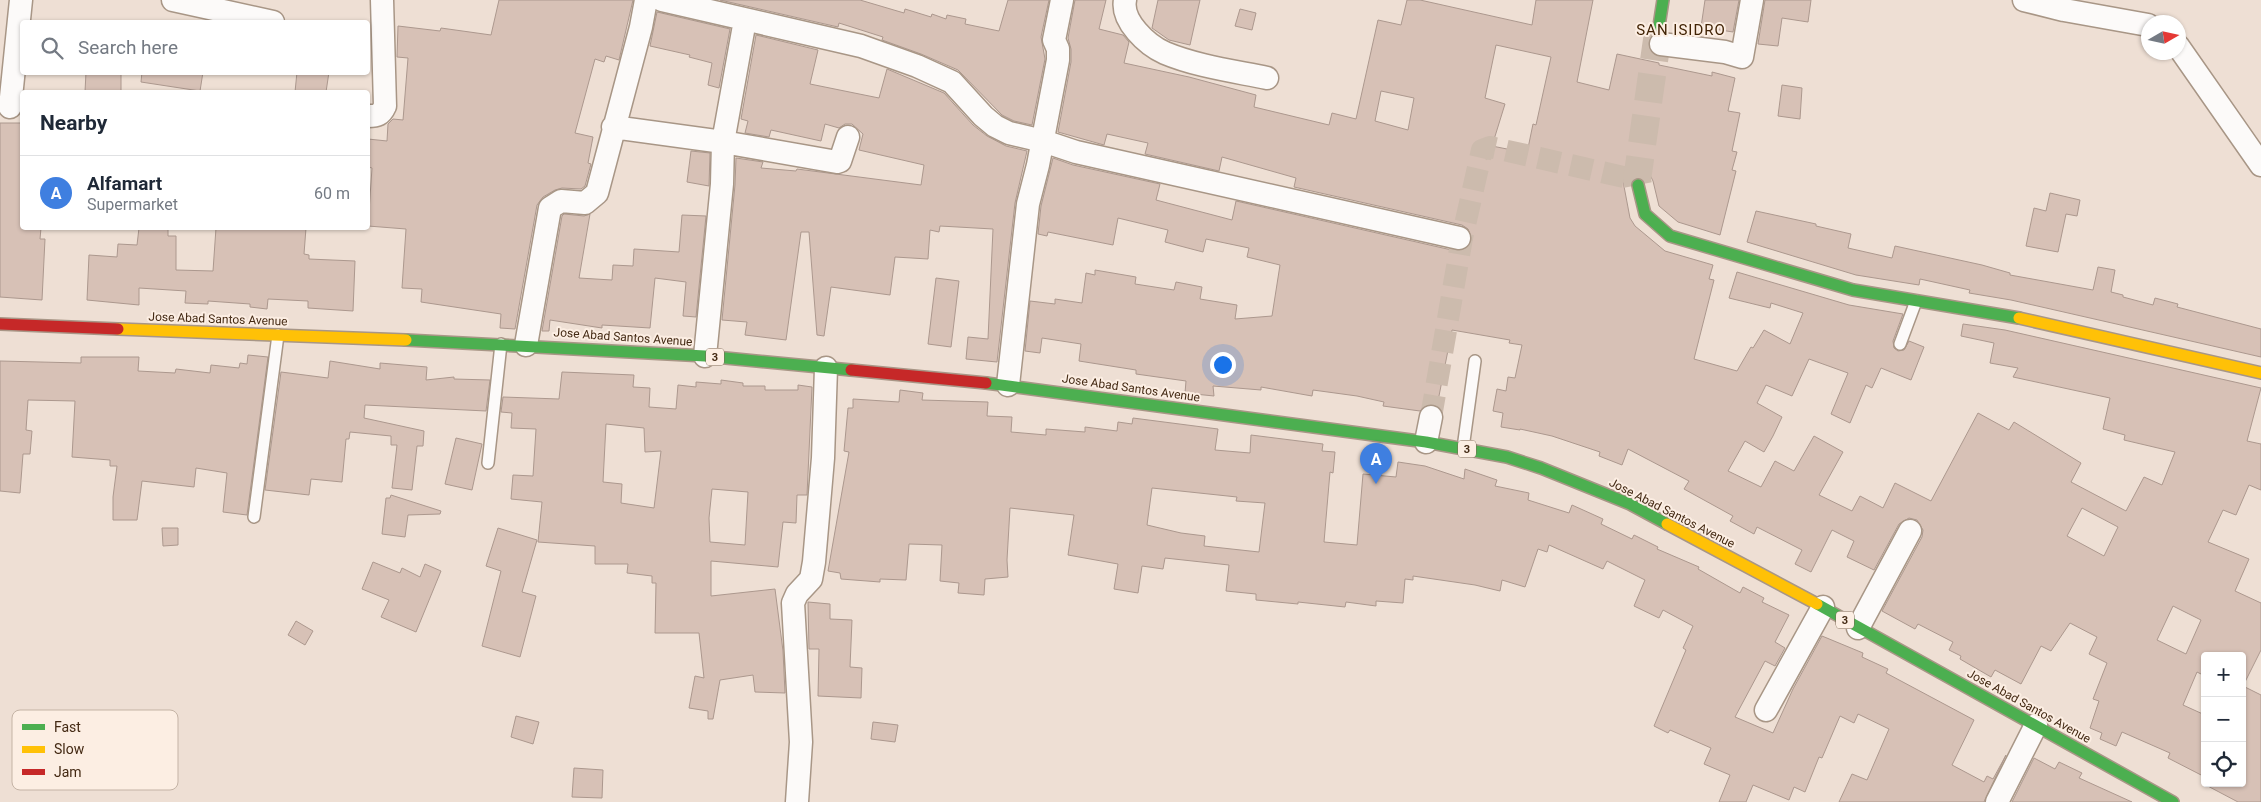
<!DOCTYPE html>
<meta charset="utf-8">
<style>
body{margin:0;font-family:Roboto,sans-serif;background:#f2f2f3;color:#1f2937}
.controls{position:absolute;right:15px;bottom:15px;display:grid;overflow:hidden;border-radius:5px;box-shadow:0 1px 4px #0004}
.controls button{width:45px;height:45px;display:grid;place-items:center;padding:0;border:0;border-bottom:1px solid #e0e1e3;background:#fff;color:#1f2937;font:25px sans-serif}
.compass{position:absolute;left:2141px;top:15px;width:45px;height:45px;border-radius:50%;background:#fff;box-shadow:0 1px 4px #0004;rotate:81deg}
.you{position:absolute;left:1222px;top:364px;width:18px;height:18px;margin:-12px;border:4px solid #fff;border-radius:50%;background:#1a73e8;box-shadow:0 0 0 8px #1a73e833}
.badge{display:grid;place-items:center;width:32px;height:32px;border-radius:50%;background:#ea580c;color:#fff;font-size:16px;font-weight:700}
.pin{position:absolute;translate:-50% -41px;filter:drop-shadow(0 1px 2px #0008)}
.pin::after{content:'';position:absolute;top:26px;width:18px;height:15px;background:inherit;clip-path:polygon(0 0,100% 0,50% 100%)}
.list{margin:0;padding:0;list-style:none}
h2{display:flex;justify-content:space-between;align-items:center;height:65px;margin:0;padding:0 20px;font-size:21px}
h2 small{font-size:16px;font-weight:400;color:#747a83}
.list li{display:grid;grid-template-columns:32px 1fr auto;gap:15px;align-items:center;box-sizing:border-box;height:75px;padding:0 20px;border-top:1px solid #e0e1e3}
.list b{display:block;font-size:19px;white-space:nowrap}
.list p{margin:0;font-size:16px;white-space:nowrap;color:#747a83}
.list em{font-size:16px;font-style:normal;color:#747a83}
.icon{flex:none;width:28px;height:28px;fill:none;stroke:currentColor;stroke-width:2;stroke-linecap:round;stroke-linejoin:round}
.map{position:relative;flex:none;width:2261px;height:802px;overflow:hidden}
.search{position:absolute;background:#fff;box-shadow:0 1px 4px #0004;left:20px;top:20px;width:350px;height:55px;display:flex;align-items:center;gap:12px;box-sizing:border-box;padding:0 18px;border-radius:5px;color:#747a83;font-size:19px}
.panel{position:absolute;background:#fff;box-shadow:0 1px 4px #0004;left:20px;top:90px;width:350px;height:140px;border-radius:5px}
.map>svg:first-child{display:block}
.building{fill:#d7c1b6;stroke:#ac988e;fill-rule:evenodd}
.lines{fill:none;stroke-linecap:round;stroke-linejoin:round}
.street-tunnel{stroke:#ccbbad;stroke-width:22;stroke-dasharray:22 11;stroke-linecap:butt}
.secondary-tunnel{stroke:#ccbbad;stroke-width:28;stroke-dasharray:28 14;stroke-linecap:butt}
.lane-casing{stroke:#a89686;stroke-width:14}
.street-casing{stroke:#a89686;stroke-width:25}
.fast-casing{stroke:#a89686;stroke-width:14}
.slow-casing{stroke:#a89686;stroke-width:14}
.jam-casing{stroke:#a89686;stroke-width:14}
.lane{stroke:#fcfaf9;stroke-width:11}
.street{stroke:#fcfaf9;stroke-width:22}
.fast{stroke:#4caf50;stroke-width:11}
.slow{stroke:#ffc107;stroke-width:11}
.jam{stroke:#c62828;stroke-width:11}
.labels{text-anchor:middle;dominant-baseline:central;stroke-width:4;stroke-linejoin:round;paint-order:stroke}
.shield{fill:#fceee3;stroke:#7a6451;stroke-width:1}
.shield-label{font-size:11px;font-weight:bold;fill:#432913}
.street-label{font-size:12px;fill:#432913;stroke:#fceee3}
.quarter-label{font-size:15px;letter-spacing:1px;fill:#412305;stroke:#fceee3}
.key{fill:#fceee3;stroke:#c4b3a5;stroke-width:1}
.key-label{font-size:14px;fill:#432913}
</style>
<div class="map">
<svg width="2261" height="802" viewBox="0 0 2261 802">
<rect width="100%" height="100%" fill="#eedfd4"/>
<path class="building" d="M499,0H633L619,60L606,56L604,62L595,59L575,133L593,137L588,163L591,164L585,186L581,189L562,188L555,190L543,197L537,205L515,329L500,328L501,314L421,302L422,289L402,288L406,229L368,226L372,168L368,167V139L387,141L388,124L393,119L403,120L408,58L397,57L398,26L440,31L441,28L491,35Z
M720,0H860L904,13L905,9L931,17L932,14L946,19L947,15L966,19L965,24L999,31L1008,0H1049L1041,37L1045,59L1032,125L1014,121L1002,115L958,70L921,54L882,40L883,37L839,23L838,27Z
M1075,0H1106L1099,29L1123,35L1129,42L1124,63L1189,77L1256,95L1254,107L1329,125L1332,113L1356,119L1378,20L1401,25L1407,0H1420L1532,25L1536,0H1593L1577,82L1609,90L1617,54L1659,63V65L1712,76V72L1735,78L1728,111L1740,113L1732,151L1737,152L1732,170L1736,171L1720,235L1678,222L1659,206L1653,181L1650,175L1643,170H1635L1628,173L1623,181L1630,218L1635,226L1665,251L1713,265L1709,279L1714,280L1694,359L1737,371L1751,347L1753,348L1764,330L1790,344L1803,313L1771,303L1770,308L1729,298L1737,272L1849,305L1903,314L1893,341L1894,348L1898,351L1904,350L1909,341L1924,347L1911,380L1881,368L1872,388L1866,385L1850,423L1831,414L1848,373L1809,359L1792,396L1766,385L1757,403L1782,417L1773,436L1764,452L1745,441L1728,471L1761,487L1775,461L1794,471L1814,436L1843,452L1819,495L1852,511L1860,496L1883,508L1895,483L1931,501L1978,413L2009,430L2014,422L2081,463L2071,482L2126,511L2144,477L2162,485L2175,452L2124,440L2125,435L2103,429L2110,398L2013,377L2018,368L1990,363L1994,343L1961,336L1963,324L2005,330L2261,388L2247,441L2261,444V490L2249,485L2236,515L2223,510L2208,542L2249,559L2235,591L2261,603V650L2243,686L2261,695V802H2238L2202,783H2242V656H2205V676L2197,672L2183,705L2205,715V777L2168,758L2170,753L2122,732L2116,746L2100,739L2102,733L2090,728L2099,701L2093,699L2107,663L2089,654L2097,637L2070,623L2051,651L2041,646L2021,684L1995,670L1991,677L1960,659L1961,656L1949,650L1953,642L1918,624L1915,629L1882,611L1922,537L1923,530L1917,520L1909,518L1899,524L1874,570L1847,557L1854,541L1832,530L1811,572L1795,564L1802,550L1757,527L1754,534L1730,521L1733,516L1684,489L1689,481L1628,449L1622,465L1599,456L1600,452L1552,436L1520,429V430L1501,427L1503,413L1493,411L1497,389L1506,391L1508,377L1515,378L1522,345L1509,343L1510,340L1452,330L1437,406L1427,404L1420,411L1383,406L1384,402L1357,396L1313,390L1312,396L1261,387V390L1213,386L1214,396L1185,393L1186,381L1136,374V370L1079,361L1081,344L1042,338L1040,353L1025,351L1030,301L1055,304V299L1082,303L1086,273L1095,275V270L1136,277L1135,284L1174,290L1176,282L1202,287L1200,299L1237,305L1235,319L1272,316L1280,265L1247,257L1249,248L1206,239L1203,252L1165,242L1168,230L1118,218L1113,245L1048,232L1047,236L1038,234L1041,206L1053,158L1073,165L1160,184L1156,200L1232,220L1236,201L1456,251H1462L1468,247L1472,240L1468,229L1462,225L1294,187L1296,178L1222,157L1219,171L1145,154L1148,143L1107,134L1104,145L1058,132L1071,62V49L1068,38ZM1496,45L1551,57L1536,125L1533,124L1527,153L1492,146L1505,104L1485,98ZM1381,91L1414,98L1408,130L1375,121ZM2082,508L2118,527L2104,556L2067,536ZM2173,606L2201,620L2186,654L2157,640Z
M1158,0H1200L1190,45L1169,40L1152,28Z
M1705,0H1739L1733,32L1701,27Z
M1765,0H1811L1808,22L1782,18L1778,46L1758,44Z
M1240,9L1256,13L1252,30L1235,26Z
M657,12L730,29L719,88L708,85L712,63L689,57L690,55L650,46Z
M756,35L818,50L810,84L879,98L887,69L944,93L973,125L987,136L1006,146L1027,151L1015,203L997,362L966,359L968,337L988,339L993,229L940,226L939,232L930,230L928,259L895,257L890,295L831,287L824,336L817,335L809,232H801L786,340L745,335L747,322L722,320L735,185L736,158L763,162L761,168L796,171L797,169L921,185L924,165L859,150L863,134L852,124H845L839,128L825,124L821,141L771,130L769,137L745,133L748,121L741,119Z
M86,72H121V92H85Z
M142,72H203L200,91L141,82Z
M297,72H329L326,92H295Z
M1782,85L1802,88L1800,119L1778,116Z
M0,123H22V228H41L40,239H45L42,300L0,297Z
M691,151L710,153L709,186L687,182Z
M2050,193L2080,200L2077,216L2066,214L2058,252L2026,246L2034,208L2046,211Z
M1756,211L1816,224V226L1851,234L1848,248L1892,258L1895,246L1982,265L2010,273V275L2093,290L2098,267L2115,270L2111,292L2123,295V297L2153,305L2155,298L2178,304L2177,307L2261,329V357L2011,300L1969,293L1970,290L1920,279L1919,285L1856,275L1747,242Z
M564,214L584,216L590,214L579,278L612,280L613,265L633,266L634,249L679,252L682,215L706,216L696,317L683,316L686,282L655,278L650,328L602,325V328L550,320L549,331H542L562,216Z
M139,228H168V236H176V270L213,271L216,228H306L304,254L309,255V259L355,261L353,311L308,308V301L268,299L267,309L250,307V304L208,301V304L185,303L186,291L139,288V305L87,300L89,255L117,257L118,244L137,245Z
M936,278L959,281L951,347L928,344Z
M248,355L268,357L247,515L223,512L227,473L196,468L194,487L142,481L137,520H113V497L117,466H110V460L72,457L75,401L28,400L26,430L32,431L30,454H23L20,493L0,491V361L81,363V357H139L138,371L175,373L176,369L210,373L211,365L239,368L240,363L247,364Z
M330,361L380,369V363L427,367L426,380L454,377V379L490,380L486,411L365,405L364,418L424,431L423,446H417L412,490L392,488L397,445H391V436L350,432L349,439H346L342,482L311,479L309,495L265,490L281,372L328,378Z
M562,372L634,375L633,387L650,388L649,407L676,409L678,385L696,387V382L721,384V380L743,383V386H765V390H798V385L812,387L807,495H797L796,523L783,522L778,567L711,561V596L775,589L783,651L785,693L755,692L753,675L720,680L713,719H708V711L689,708L695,676L704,678L699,633H655L656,583H652V576L627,573L628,564H595V546L538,542L542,502L511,499L513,475L533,476L536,429L511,428L512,413L501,412L503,397L559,399ZM606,424L644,428L645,452L661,451L654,508L621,503L622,484L603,482ZM712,489L748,492L745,545L710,542L709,518Z
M900,390L923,393L922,400L988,402L987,416L1012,417L1011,432L1046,435V429L1085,432V427L1117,431L1118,422L1132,424L1133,418L1218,429L1215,450L1250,453L1251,435L1323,444L1322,451L1335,452L1333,473L1330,472L1324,542L1357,545L1363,474L1396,477L1398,462L1425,466L1464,479L1465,469L1497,480L1495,486L1529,493L1528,500L1569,513L1572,505L1603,519L1601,524L1632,539L1634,535L1658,547L1657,549L1699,567L1698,569L1740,593L1743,587L1764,598L1762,602L1789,615L1775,642L1785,648L1775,666L1765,661L1735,717L1773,733L1793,689L1822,636L1863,653L1862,657L1888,669L1886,673L1974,720L1952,765L1984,782L1987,776L1993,779L2006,755L1984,802H1839L1852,774L1867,780L1889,729L1858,714L1854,723L1840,716L1822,758L1819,757L1805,792L1794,787L1789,800L1753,785L1746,802H1719L1730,775L1704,764L1711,748L1670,730L1668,733L1654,726L1686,650L1683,648L1693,626L1663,610L1659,618L1634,606L1645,580L1607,561L1603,569L1549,545L1547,552L1538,549L1525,587L1502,580L1500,591L1475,585L1413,576V580L1405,579L1403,603L1376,601V606L1346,602L1345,607L1298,602V604L1256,600V594L1226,591L1229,565L1165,558L1163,569L1142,566L1138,593L1114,589L1118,564L1068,555L1074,515L1010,508L1007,560L1008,577L985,579L984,595L958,593L959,583L940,581L942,545L909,544L906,580L880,579V582L841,579L840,573L828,571L849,452L844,451L848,408H853V399L899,402ZM1152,488L1237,497L1236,501L1265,503L1259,552L1204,546L1205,536L1181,533L1147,525Z
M456,438L482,444L472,490L445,484Z
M391,495L441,511L440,514L408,515L405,537L382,534L386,498H390Z
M162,528H178V545L163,546Z
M498,528L537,540L522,592L536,596L520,657L482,646L501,571L486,566Z
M373,562L400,573L402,568L420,577L425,564L441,571L416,632L381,617L389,600L362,589Z
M808,602L830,604V619L852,620L850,667L862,668L861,698L818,696L819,649H809Z
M296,621L313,631L305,645L288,635Z
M516,716L539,722L533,744L511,737Z
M873,722L898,725L895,742L871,739Z
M2034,758L2055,769L2059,762L2082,773L2079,778L2132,802H2012Z
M574,768L603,770L602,798L572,797Z"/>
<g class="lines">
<path class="street-tunnel" d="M1431,417L1462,238L1482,150L1490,147L1637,180"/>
<path class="secondary-tunnel" d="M1638,185L1637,180L1659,26"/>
<g class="lane-casing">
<path id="lane" d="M1900,344L1916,301
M1463,448L1475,361
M488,463L501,344
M254,517L278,335"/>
</g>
<g class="street-casing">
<path id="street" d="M173,0L273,22
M662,0L861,46L917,66L952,82L983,116L995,126L1009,133L1043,141L1076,152L1459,238
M1125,0C1121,21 1147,45 1165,53C1196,66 1233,71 1267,78
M2024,0L2064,10L2148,25
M1661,44L1725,52L1742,57L1752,0
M2178,46L2261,165
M10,107L21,0
M368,116C377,116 381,115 385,106L382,0
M613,127L723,142L837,162L840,161L848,137
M526,345L550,208L561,201L585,203L597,193L641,27L646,0
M705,356L722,184L723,142L745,20
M1008,385L1028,204L1038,165L1058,60V49L1054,40L1062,0
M1426,442L1431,417
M1858,628L1910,531
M1766,710L1823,607
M797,802L801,742L793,603L797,594L811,579L814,562L823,458L826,368
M1997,802L2036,725"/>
</g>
<g class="fast-casing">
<path id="fast" d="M1659,26L1663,0
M1638,185L1645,214L1670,236L1853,290L2019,318
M406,340L705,356L851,370
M986,383L1426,442L1507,457L1541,468L1630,504L1667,524
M1817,604L2173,802"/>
</g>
<g class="slow-casing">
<path id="slow" d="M2019,318L2261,373
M118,329L406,340
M1667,524L1817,604"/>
</g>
<g class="jam-casing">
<path id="jam" d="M0,324L118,329
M851,370L986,383"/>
</g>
<use href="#lane" class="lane"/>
<use href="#street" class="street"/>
<use href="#fast" class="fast"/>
<use href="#slow" class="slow"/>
<use href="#jam" class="jam"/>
</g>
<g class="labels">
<g class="shield">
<rect x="706" y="348.5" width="18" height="17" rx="4"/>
<rect x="1458" y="440.5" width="18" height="17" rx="4"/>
<rect x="1836" y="611.5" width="18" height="17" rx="4"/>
</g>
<g class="shield-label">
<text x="715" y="357">3</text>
<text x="1467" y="449">3</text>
<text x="1845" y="620">3</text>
</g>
<g class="street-label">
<text transform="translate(218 319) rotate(2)">Jose Abad Santos Avenue</text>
<text transform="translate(623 337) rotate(4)">Jose Abad Santos Avenue</text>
<text transform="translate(1131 388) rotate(8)">Jose Abad Santos Avenue</text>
<text transform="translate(1672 513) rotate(27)">Jose Abad Santos Avenue</text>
<text transform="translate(2029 706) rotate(29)">Jose Abad Santos Avenue</text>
</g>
<g class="quarter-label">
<text x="1681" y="30">SAN ISIDRO</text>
</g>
</g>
<rect x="12" y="710" width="166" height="80" rx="8" class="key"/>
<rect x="22" y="724" width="23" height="6" fill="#4caf50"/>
<rect x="22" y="746" width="23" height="7" fill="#ffc107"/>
<rect x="22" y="769" width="23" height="6" fill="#c62828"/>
<g class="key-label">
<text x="54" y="732">Fast</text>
<text x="54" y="754">Slow</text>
<text x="54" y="777">Jam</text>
</g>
</svg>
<div class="controls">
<button>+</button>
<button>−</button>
<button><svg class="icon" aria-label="locate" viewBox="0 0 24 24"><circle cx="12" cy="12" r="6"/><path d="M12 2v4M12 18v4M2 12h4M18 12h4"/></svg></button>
</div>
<svg class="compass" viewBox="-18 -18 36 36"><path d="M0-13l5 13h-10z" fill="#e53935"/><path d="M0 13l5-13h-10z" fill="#747a83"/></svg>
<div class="you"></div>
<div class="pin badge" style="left:1376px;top:484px;background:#3f7fe0">A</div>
<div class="search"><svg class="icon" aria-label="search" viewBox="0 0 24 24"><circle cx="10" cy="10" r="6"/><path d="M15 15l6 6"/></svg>Search here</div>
<section class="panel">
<h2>Nearby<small></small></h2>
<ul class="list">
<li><span class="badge" style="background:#3f7fe0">A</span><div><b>Alfamart</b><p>Supermarket</p></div><em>60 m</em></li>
</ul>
</section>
</div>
